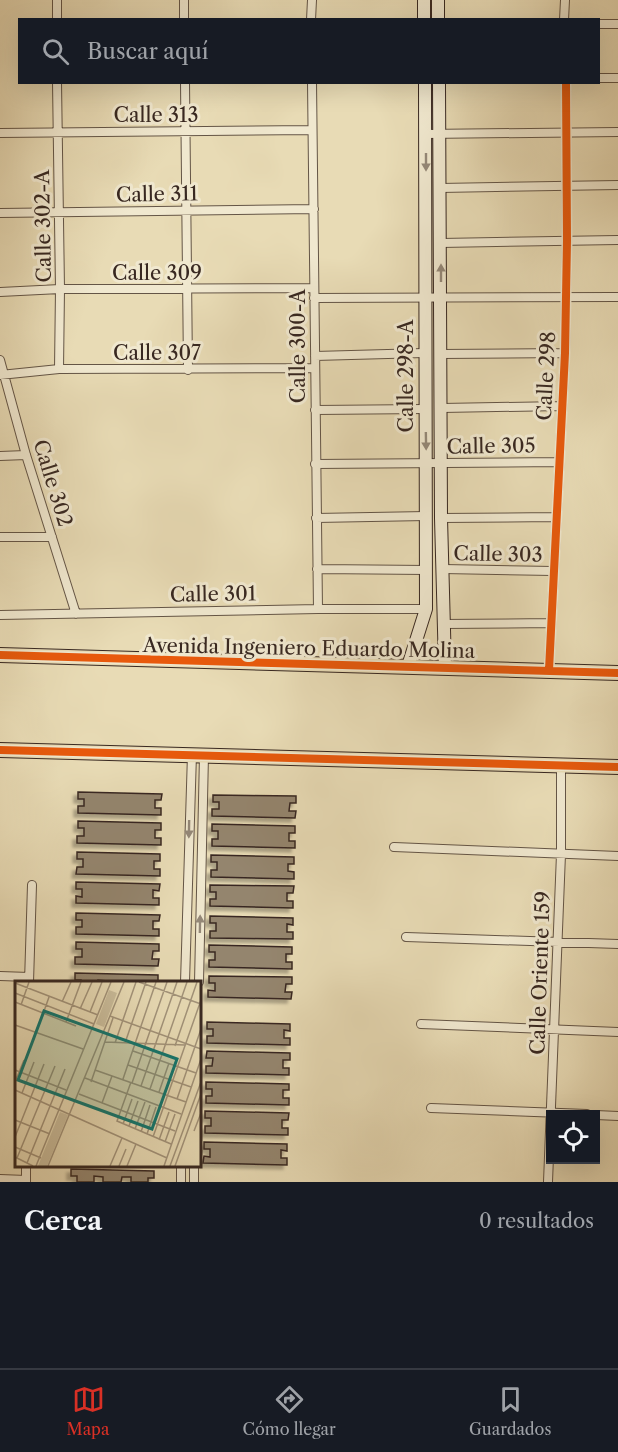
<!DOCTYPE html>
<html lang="es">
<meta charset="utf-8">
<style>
body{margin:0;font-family:"Libre Caslon Text",serif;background:#242831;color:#f1f3f6}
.controls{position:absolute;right:18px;bottom:18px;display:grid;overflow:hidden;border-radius:0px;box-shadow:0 6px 24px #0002}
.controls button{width:54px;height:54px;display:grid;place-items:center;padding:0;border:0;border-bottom:2px solid #363941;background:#171b24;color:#f1f3f6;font:30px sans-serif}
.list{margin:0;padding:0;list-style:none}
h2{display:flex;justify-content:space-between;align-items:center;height:78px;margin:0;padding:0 24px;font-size:26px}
h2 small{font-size:20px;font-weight:400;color:#9ea1a6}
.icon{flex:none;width:33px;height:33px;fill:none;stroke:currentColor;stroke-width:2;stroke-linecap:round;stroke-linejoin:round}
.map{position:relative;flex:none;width:618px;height:1182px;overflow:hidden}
.search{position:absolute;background:#171b24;box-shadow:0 6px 24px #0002;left:18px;right:18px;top:18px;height:66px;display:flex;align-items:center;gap:15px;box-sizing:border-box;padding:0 21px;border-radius:0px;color:#9ea1a6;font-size:22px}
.sheet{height:186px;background:#171b24}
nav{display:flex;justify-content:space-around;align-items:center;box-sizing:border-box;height:84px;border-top:2px solid #363941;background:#171b24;font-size:16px;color:#9ea1a6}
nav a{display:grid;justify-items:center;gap:3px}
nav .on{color:#d93025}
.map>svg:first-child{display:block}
.building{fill:#94856e;stroke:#382821;stroke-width:1.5;filter:url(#shadow)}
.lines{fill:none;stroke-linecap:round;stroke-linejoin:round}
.street-casing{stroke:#645546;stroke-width:10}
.secondary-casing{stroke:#382821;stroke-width:14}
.primary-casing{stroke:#382821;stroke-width:16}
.street{stroke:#f0e8cf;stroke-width:8}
.secondary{stroke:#f0e8cf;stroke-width:12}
.primary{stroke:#e8dbb5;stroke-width:14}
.cycleway-casing{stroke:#f0e8cf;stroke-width:11}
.cycleway{stroke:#e8590c;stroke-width:8}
.oneway{fill:#948878}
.labels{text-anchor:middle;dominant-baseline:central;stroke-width:6;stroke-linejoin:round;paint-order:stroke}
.street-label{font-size:20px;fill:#382821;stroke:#f0e8cf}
.inset-road{fill:none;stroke:#a2937a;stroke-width:1.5}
.view{fill:#0f766e;fill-opacity:0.15;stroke:#0f766e;stroke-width:3}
.inset-edge{fill:none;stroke:#382821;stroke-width:3}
</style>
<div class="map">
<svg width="618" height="1182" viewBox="0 0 618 1182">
<defs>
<filter id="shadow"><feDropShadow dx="-4" dy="4" stdDeviation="1.5" flood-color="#0004"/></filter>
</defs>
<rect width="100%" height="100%" fill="#e8dbb5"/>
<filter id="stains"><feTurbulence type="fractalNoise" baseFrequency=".00333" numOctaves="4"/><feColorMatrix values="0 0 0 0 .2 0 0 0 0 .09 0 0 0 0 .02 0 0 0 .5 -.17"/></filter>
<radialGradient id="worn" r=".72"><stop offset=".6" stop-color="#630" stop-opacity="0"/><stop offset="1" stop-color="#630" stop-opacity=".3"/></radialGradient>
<path class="building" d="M78,792L162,794L161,800H155V808H161V815L78,813V806H84V799H78Z
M213,795L296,796V803H290L289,811H296L295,818L212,816V809H219V802H213Z
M78,821L161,823V830H155V838H161V845L77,843V836H84V828H78Z
M212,824L295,826V833H289V841H295V848L212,846V839H218V831H212Z
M77,852L160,854V861H154V869H160V876L76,874L77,867H83V859H77Z
M211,855L294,857V864H288V871L294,872V879L211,877V870H217V862H211Z
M76,882L160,884L159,891L153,890V898H159V905L76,903V896L82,897V889H76Z
M210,885L294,886L293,893H287V901H293V908L210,906V899H216V892H210Z
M76,913L160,915L159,921H153V929H159V936L76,934V927H82V920H76Z
M210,916L293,918V925L287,924V932H293V939L210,938V931H216V923H210Z
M76,942L159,944V951H153L152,959H159L158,966L75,964V957H82V949H76Z
M209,945L292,947V954H286V962H292V969L209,967V960H215V952H209Z
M75,973L158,975V982H107V981L98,980V982H81V980H75Z
M209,976L292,977V984H286L285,992H292L291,999L208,997V990L215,991V983H209Z
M207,1022L290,1024V1031L284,1030V1038H290V1045L207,1043V1036H213V1029H207Z
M207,1051L290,1053V1060H283V1068H289V1075L206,1073V1066H212L213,1058H206Z
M206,1082L289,1084V1090H283V1098H289V1105L206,1103V1096H212V1089H206Z
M205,1111L289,1113L288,1120H282V1128H288V1135L205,1133V1126H211V1118H205Z
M204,1142L287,1144V1151L281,1150V1158H287V1165L203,1163L204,1156L210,1157V1149H204Z
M71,1169L154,1171V1178H148V1182H131V1177H122L121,1182H103V1177L94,1176V1182H77V1176H71Z"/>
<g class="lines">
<g class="street-casing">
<path id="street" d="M184,0V20
M57,20V0
M311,20L312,0
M564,20L565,0
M598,24H618
M598,78H618
M57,82L60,289L59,369
M185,82L188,370
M312,82L318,609
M0,133L312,130
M425,134L618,132
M440,188L618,185
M0,213L314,209
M441,243L618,240
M0,292L60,289L314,288
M314,298L618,297
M441,354L565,353
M315,356L424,353
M0,360L26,455L76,614
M0,375L59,369L315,368
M442,408L562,406
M315,410L425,409
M0,456L26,455
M315,464L559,462
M316,518L426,516
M441,518L555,517
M0,537H52
M317,569L427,570
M443,569L553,571
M0,615L318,609H426
M443,624L551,623
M549,670L565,353L567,241L566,82
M394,847L618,856
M406,937L618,944
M0,976L29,977
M29,982L32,885
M185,982L192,754
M199,982L204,755
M421,1024L618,1032
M431,1108L587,1114
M596,1115L618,1116
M0,1179L26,1180
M26,1182V1166
M181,1182V1166
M194,1182V1166
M548,1182L561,854V766"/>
</g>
<g class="secondary-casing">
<path id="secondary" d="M424,0V20
M438,0V20
M439,82L441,518L445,667
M408,666L426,609L425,82"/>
</g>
<g class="primary-casing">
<path id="primary" d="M0,655L618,673
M0,750L618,767"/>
</g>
<use href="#street" class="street"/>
<use href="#secondary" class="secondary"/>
<use href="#primary" class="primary"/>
<g class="cycleway-casing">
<path id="cycleway" d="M0,655L618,673
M549,670L565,353L567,241L566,82
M0,750L618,767"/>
</g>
<use href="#cycleway" class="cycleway"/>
</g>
<defs><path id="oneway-solid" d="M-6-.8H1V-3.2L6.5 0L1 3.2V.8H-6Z" transform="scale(1.5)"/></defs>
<g class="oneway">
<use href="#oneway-solid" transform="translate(426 162) rotate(90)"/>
<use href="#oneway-solid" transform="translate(441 273) rotate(-90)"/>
<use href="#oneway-solid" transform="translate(426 441) rotate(89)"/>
<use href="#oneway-solid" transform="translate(189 829) rotate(91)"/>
<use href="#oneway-solid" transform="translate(200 924) rotate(-89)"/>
</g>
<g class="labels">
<g class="street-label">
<text x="156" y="115">Calle 313</text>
<text transform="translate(157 194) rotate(-1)">Calle 311</text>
<text transform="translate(43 226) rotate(-91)">Calle 302-A</text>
<text x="157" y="273">Calle 309</text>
<text transform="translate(298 346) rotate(-90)">Calle 300-A</text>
<text x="157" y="353">Calle 307</text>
<text transform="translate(406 376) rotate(-90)">Calle 298-A</text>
<text transform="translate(546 376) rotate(-87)">Calle 298</text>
<text transform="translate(491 446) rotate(-1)">Calle 305</text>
<text transform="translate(53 483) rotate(73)">Calle 302</text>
<text transform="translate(498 554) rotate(1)">Calle 303</text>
<text transform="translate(213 594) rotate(-1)">Calle 301</text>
<text transform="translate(309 648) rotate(1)">Avenida Ingeniero Eduardo Molina</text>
<text transform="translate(540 973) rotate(-88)">Calle Oriente 159</text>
</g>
</g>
<g transform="translate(15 981)">
<rect width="186" height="186" fill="#e8dbb5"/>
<path d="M94,9L102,12L89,46L81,43ZM45,131L53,134L32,185H23Z" fill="#cabd9c"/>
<path class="inset-road" d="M124,1L186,23M0,2L83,34M0,12L79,43M0,21L61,45M47,21L56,1M6,24L14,1M65,28L77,1M75,31L87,1M28,33L34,16M95,35L186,68M51,41L66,1M0,44L68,68M90,61L170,64M100,62L121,1M110,62L131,1M160,65L182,1M118,70L181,92M113,84L176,106M0,89L51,109M80,89L171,121M70,97L166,133M108,98L141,1M0,101L9,79M76,101L98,37M116,101L102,140L156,163M117,102L152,1M126,105L162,1M135,108L172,1M0,109L152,177M144,111L154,82M7,112L19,81M64,113L160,150M162,118L186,48M87,122L97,95M0,139L35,153M108,143L117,118M114,145L123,120M120,148L130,121M179,150L186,132M126,151L135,124M132,153L141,126M0,156L29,83M138,156L186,19M144,159L154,131M150,161L160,133M0,166L26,177M0,176L18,185M2,177L40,85M12,182L50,88M21,185L96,1M33,185L109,1M95,185L107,157M104,185L111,168M112,185L121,163M149,185L186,78M155,185L186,101M160,185L186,113"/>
<path class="view" d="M29,30L162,78L137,148L3,99Z"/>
<rect width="186" height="186" class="inset-edge"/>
</g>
<rect width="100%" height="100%" filter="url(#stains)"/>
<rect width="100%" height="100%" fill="url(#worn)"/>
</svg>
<div class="controls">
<button><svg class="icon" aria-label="locate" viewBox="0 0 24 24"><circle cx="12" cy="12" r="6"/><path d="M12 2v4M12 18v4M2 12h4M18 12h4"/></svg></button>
</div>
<div class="search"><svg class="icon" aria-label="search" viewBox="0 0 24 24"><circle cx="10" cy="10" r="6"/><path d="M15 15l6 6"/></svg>Buscar aquí</div>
</div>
<section class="sheet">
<h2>Cerca<small>0 resultados</small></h2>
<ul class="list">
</ul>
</section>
<nav>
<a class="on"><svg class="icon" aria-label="map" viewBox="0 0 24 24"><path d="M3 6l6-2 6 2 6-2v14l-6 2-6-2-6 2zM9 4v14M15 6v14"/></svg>Mapa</a>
<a><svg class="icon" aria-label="directions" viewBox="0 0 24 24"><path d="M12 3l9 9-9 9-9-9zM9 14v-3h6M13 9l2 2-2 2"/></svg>Cómo llegar</a>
<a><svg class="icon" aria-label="saved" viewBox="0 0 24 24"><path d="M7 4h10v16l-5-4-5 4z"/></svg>Guardados</a>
</nav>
